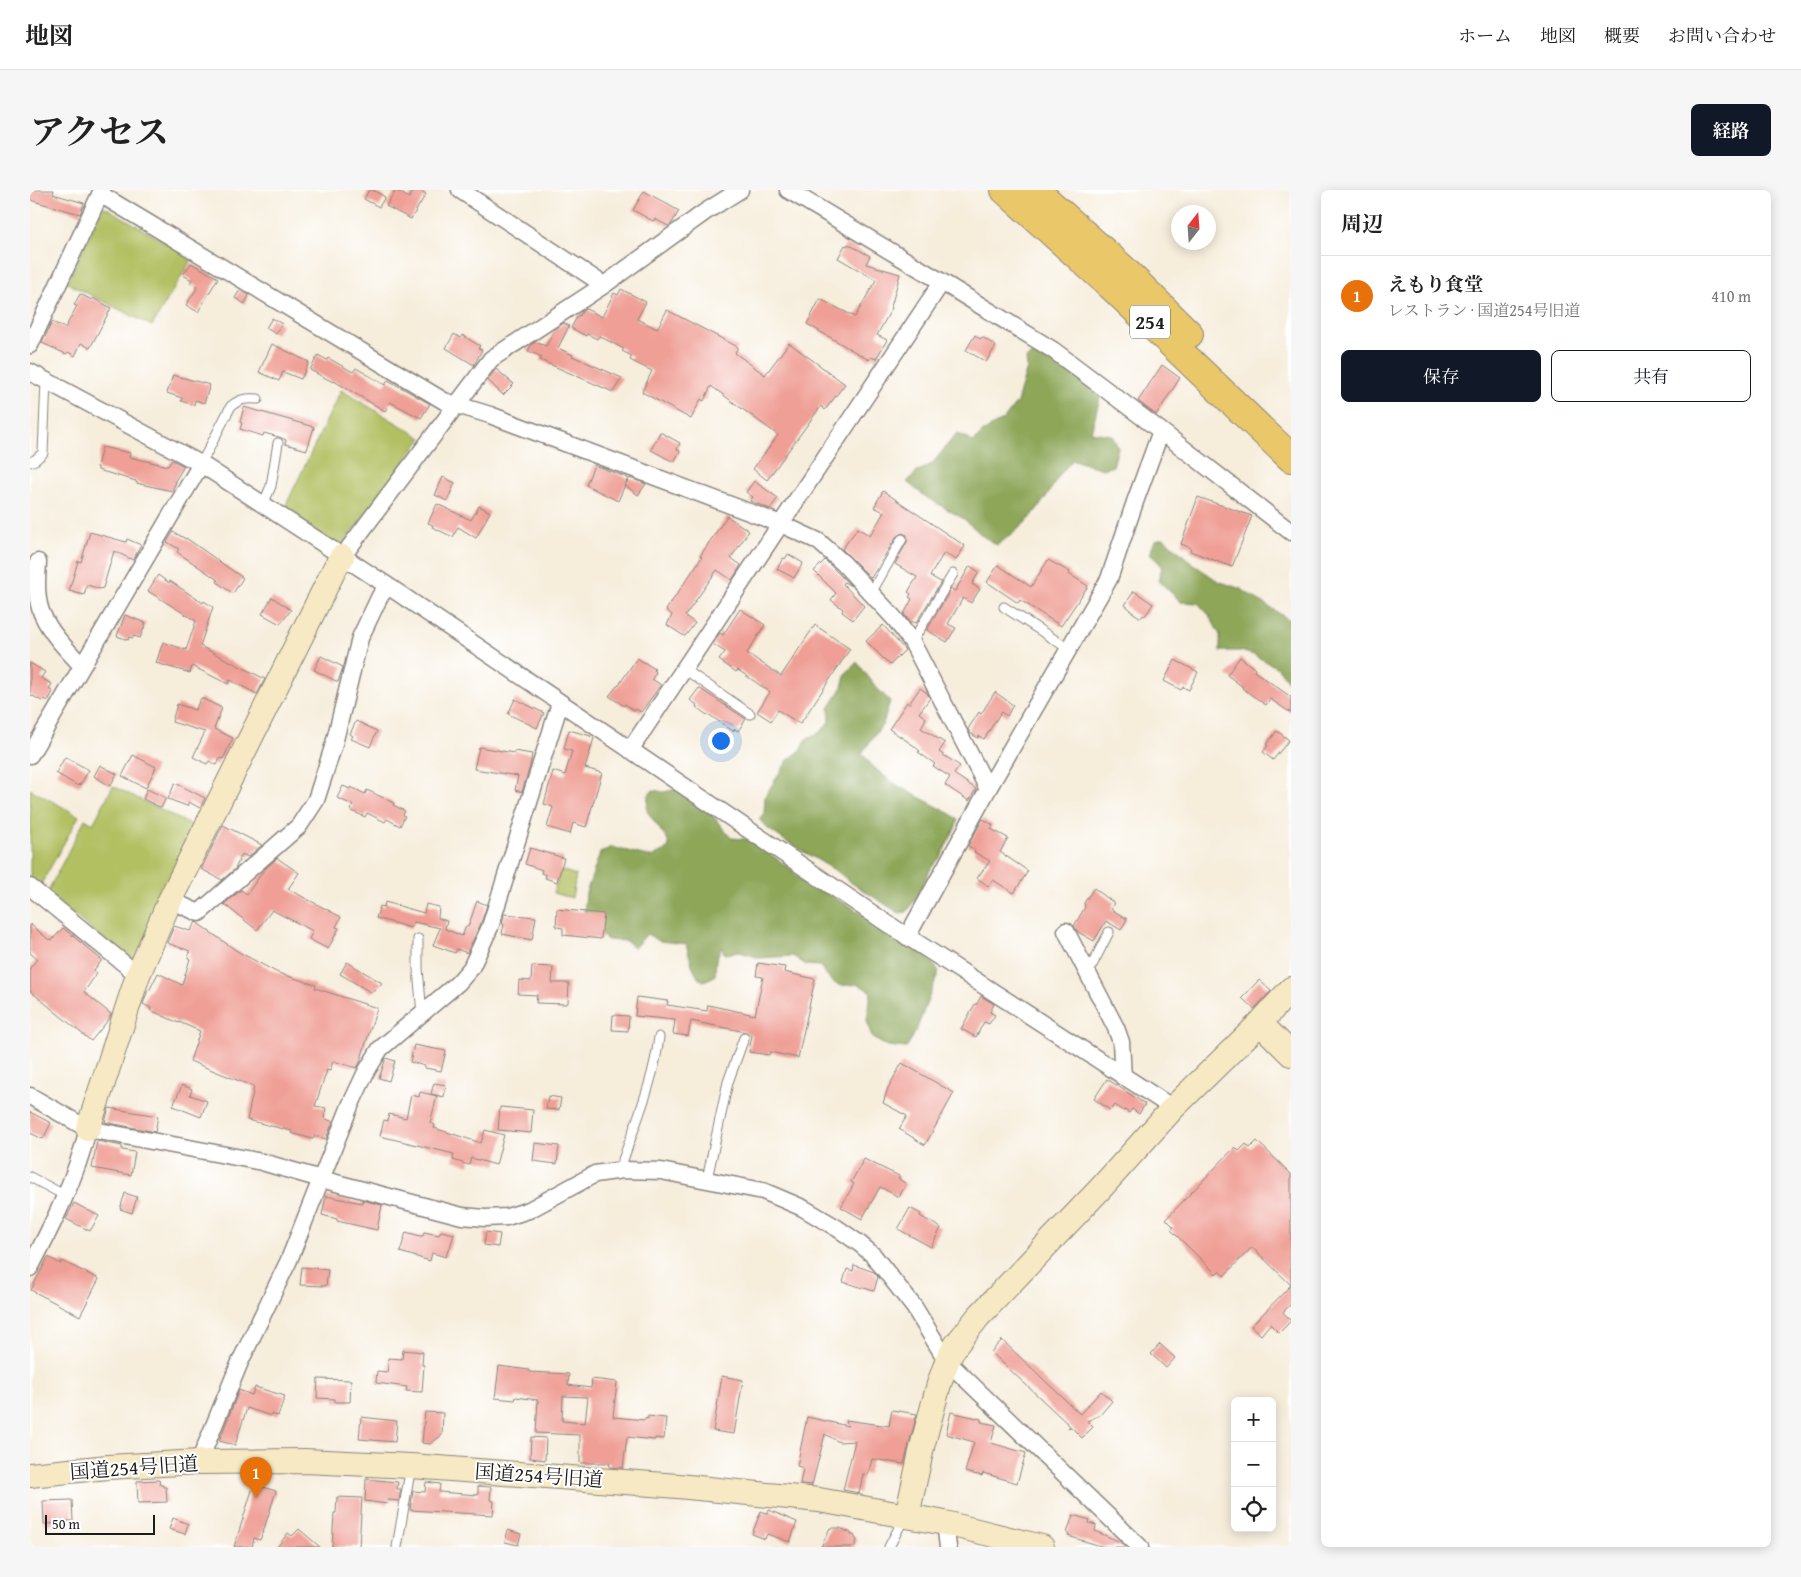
<!DOCTYPE html>
<html lang="ja">
<meta charset="utf-8">
<style>
body{margin:0;font-family:"Gentium Book Plus","Noto Serif JP",serif;background:#f6f6f6;color:#222}
.controls{position:absolute;right:15px;bottom:15px;display:grid;overflow:hidden;border-radius:8px;box-shadow:0 2px 12px #0003}
.controls button{width:45px;height:45px;display:grid;place-items:center;padding:0;border:0;border-bottom:1px solid #e0e0e0;background:#fff;color:#222;font:25px sans-serif}
.compass{position:absolute;left:1141px;top:15px;width:45px;height:45px;border-radius:50%;background:#fff;box-shadow:0 2px 12px #0003;rotate:17deg}
.scale{position:absolute;left:15px;bottom:12px;width:110px;box-sizing:border-box;padding-left:5px;border:2px solid #1c1c1c;border-top:0;font-size:14px;line-height:18px;white-space:nowrap;color:#1c1c1c;-webkit-text-stroke:4px #fff;paint-order:stroke}
.you{position:absolute;left:690px;top:550px;width:18px;height:18px;margin:-12px;border:4px solid #fff;border-radius:50%;background:#1a73e8;box-shadow:0 0 0 8px #1a73e833}
.badge{display:grid;place-items:center;width:32px;height:32px;border-radius:50%;background:#111827;color:#fff;font-size:16px;font-weight:700}
.pin{position:absolute;translate:-50% -41px;filter:drop-shadow(0 1px 2px #0008)}
.pin::after{content:'';position:absolute;top:26px;width:18px;height:15px;background:inherit;clip-path:polygon(0 0,100% 0,50% 100%)}
.list{margin:0;padding:0;list-style:none}
h2{display:flex;justify-content:space-between;align-items:center;height:65px;margin:0;padding:0 20px;font-size:21px}
h2 small{font-size:16px;font-weight:400;color:#767676}
.list li{display:grid;grid-template-columns:32px 1fr auto;gap:15px;align-items:center;box-sizing:border-box;height:80px;padding:0 20px;border-top:1px solid #e0e0e0}
.list b{display:block;font-size:19px;white-space:nowrap}
.list p{margin:0;font-size:16px;white-space:nowrap;color:#767676}
.list em{font-size:16px;font-style:normal;color:#767676}
.actions{display:flex;gap:10px;padding:15px 20px}
.actions a{flex:1;padding:11px 0;border:1px solid #111827;border-radius:8px;text-align:center;font-size:18px;color:#111827}
.actions .main{background:#111827;color:#fff}
.icon{flex:none;width:28px;height:28px;fill:none;stroke:currentColor;stroke-width:2;stroke-linecap:round;stroke-linejoin:round}
.map{position:relative;flex:none;width:1261px;height:1357px;overflow:hidden;border-radius:8px}
header{display:flex;align-items:center;gap:30px;box-sizing:border-box;height:70px;padding:0 25px;background:#fff;border-bottom:1px solid #e0e0e0}
header strong{font-size:24px}
nav{display:flex;gap:28px;margin-inline-start:auto;font-size:18px}
.intro{display:flex;align-items:center;justify-content:space-between;box-sizing:border-box;height:120px;padding:0 30px}
h1{margin:0;font-size:35px}
.button{padding:12px 22px;border-radius:8px;background:#111827;color:#fff;font-size:18px;font-weight:700}
main{display:flex;gap:30px;padding:0 30px}
aside{flex:1;background:#fff;border-radius:8px;box-shadow:0 2px 12px #0003}
.map>svg:first-child{display:block}
.green{fill:#b2c062;stroke:#676e3f}
.forest{fill:#8da658;stroke:#54613a}
.building{fill:#ef9f95;fill-rule:evenodd}
.lines{fill:none;stroke-linecap:round;stroke-linejoin:round}
.lane-casing{stroke:#89847c;stroke-width:11}
.street-casing{stroke:#89847c;stroke-width:19}
.secondary-casing{stroke:#89847c;stroke-width:26}
.highway-casing{stroke:#89847c;stroke-width:30}
.lane{stroke:#fff;stroke-width:9}
.street{stroke:#fff;stroke-width:16}
.secondary{stroke:#f7e9c3;stroke-width:24}
.highway{stroke:#eac769;stroke-width:28}
.labels{text-anchor:middle;dominant-baseline:central;stroke-width:4;stroke-linejoin:round;paint-order:stroke}
.shield{fill:#fff;stroke:#606060;stroke-width:1}
.shield-label{font-size:19px;font-weight:bold;fill:#1c1c1c}
.street-label{font-size:20px;fill:#1c1c1c;stroke:#fff}
</style>
<header>
<strong>地図</strong>
<nav><a>ホーム</a><a>地図</a><a>概要</a><a>お問い合わせ</a></nav>
</header>
<div class="intro"><h1>アクセス</h1><a class="button">経路</a></div>
<main>
<div class="map">
<svg width="1261" height="1357" viewBox="0 0 1261 1357">
<rect width="100%" height="100%" fill="#fff"/>
<filter id="ink" filterUnits="userSpaceOnUse"><feTurbulence type="fractalNoise" baseFrequency=".02" numOctaves="2"/><feDisplacementMap in="SourceGraphic" scale="10" xChannelSelector="R" yChannelSelector="G"/><feConvolveMatrix kernelMatrix="1 2 1 2 8 2 1 2 1" color-interpolation-filters="sRGB"/></filter>
<filter id="wash" filterUnits="userSpaceOnUse"><feTurbulence type="fractalNoise" baseFrequency=".0096" numOctaves="4" result="noise"/><feDisplacementMap in="SourceGraphic" scale="20" xChannelSelector="R" yChannelSelector="G"/><feGaussianBlur stdDeviation="1.12" result="paint"/><feColorMatrix in="noise" values="0 0 0 0 0 0 0 0 0 0 0 0 0 0 0 0 0 1.4 0 .05"/><feComposite in="paint" operator="in"/></filter>
<g filter="url(#wash)">
<rect width="100%" height="100%" fill="#f6eddb"/>
<path class="green" d="M74,17L77,18L162,68L122,136L37,93L72,19Z
M311,200L392,248L310,358L254,319Z
M83,596L165,637L108,767L97,769L17,703L55,629L63,634Z
M0,599L49,626L9,698L0,690Z
M531,680L546,685L542,708L523,703Z"/>
<path class="forest" d="M1002,163C1033,174 1047,186 1070,208L1061,242L1082,245L1088,258L1083,276L1073,279L1043,270C1028,283 1021,302 1008,318C997,333 983,344 967,355L954,347L934,329L896,307L877,292L887,282L902,274L927,243L943,252L953,242L974,229L987,212L997,178L996,169Z
M1134,348L1163,374L1188,391L1211,399L1261,431V496L1248,478L1224,465L1210,461H1190V445L1179,425L1168,413L1151,412L1129,391L1132,376L1120,363L1125,350Z
M827,472L846,497L860,511L853,534L832,563C855,597 896,607 928,629L925,639L910,668L901,678L888,705L877,722L869,723L820,692L808,682L754,650L737,638L729,629L734,623L735,606L758,570L772,559L776,549L791,542L800,530L799,518L811,500L816,483Z
M647,599L673,614L701,648L715,649L727,655L760,678L773,691L820,716L896,766L909,781L886,841L876,858L857,856L842,848L837,830L841,802L828,794C804,798 803,794 790,776L776,775L763,766L730,768L710,762L695,764L691,757L686,770L685,786L674,791L668,788L662,775L656,754L629,751L617,744L604,758L596,751L578,750L565,740L554,723L556,703L570,663L582,657L621,667L639,658L638,651L617,621L618,606L623,600L634,602Z"/>
<g id="blocks">
<path class="building" d="M0,0H24L23,4L54,13L50,24L3,11L0,9Z
M339,0H343L355,7L349,17L334,9Z
M366,0L379,8L384,0H389L396,4L381,29L356,16Z
M614,1L649,21L642,33L638,36L625,29L623,31L603,20Z
M818,54L840,66L836,74L870,84L861,117L862,118L847,145L857,150L846,169L841,167L839,170L777,134L790,109L825,127L846,90L808,68L815,55L817,56Z
M161,73L188,88L168,122L156,115L166,100V96L160,93L162,90L153,85Z
M591,99L616,112L607,129L627,139L637,120L708,157L705,163L735,185L759,153L815,194L795,220L791,216L737,290L723,279L748,245L681,196L674,211L671,209L661,229L612,202L622,181L600,170L602,166L592,161L594,159L569,146L567,149L557,144L556,146L541,138L548,125L550,126L552,121L556,119L572,127L584,103L588,105Z
M210,100L219,105L215,114L205,108Z
M50,104L62,110L63,108L81,118L60,158L51,153L45,166L38,162L36,164L12,153L22,132L35,138L47,116L44,115Z
M242,128L252,134L246,144L236,138Z
M534,133L539,136L528,158L543,165L542,166L549,169L592,188L583,202L510,170L512,167L498,161L501,155L505,152L516,156L525,139Z
M424,144L431,148L432,145L450,156L448,158L452,160L444,175L416,158Z
M945,145L950,149L952,147L966,156L956,172L936,160Z
M242,154L279,172L271,189L253,182L249,191L229,182Z
M288,165L297,170L298,168L323,182L326,178L355,195L358,190L400,214L391,228L360,212L355,221L304,191L303,192L280,180Z
M1132,175L1150,188L1126,225L1108,211Z
M466,179L484,194L473,205L458,190Z
M143,185L180,195L174,213L165,210L164,215L151,211L152,208L137,203Z
M214,217L284,237L277,260L255,254L256,250L249,247L234,243L233,246L210,239L212,233L210,232Z
M630,242L650,253L647,259L650,261L644,272L621,260Z
M72,257L100,263L99,267L138,276L142,270L154,276L145,291L146,292L142,301L106,293V291L68,280V277H67Z
M564,275L598,288L588,311L556,295Z
M413,287L425,293L417,311L405,305Z
M600,288L616,294L608,305L595,295Z
M724,291L748,308L740,319L720,311L723,307L716,302Z
M853,301L935,356L926,370L914,363L900,386L911,392L886,433L879,431L874,424L882,409L879,407L881,404L878,402L887,387L865,374L877,352V345L872,343L867,346L841,388L812,359L828,338L840,346L854,322L844,317Z
M1168,307L1222,326L1202,377L1160,361L1161,358L1151,354Z
M407,314L441,330L449,316L460,322L446,348L428,337L423,347L402,337L403,335L398,333Z
M697,326L719,341L701,368L711,375L702,390L687,380L655,426L665,433L656,445L654,446L637,435L642,425L636,420L672,367L670,366Z
M60,342L96,352L97,349L111,355L103,370L84,361L73,398L70,399L57,395L54,405L39,401L48,371L51,372Z
M143,342L156,349V348L213,388L204,402L202,403L187,392L188,390L147,362L149,359L137,352Z
M758,364L773,373L764,388L747,379L753,368L755,369Z
M795,370L821,396L814,392L813,394L834,416L823,430L812,422L813,419L801,410L806,403L784,381Z
M1018,370L1040,382L1039,384L1058,396L1031,436L990,410L988,413L957,392L968,375L1001,397Z
M940,376L949,382L942,394L950,399L941,413L933,408L918,434L926,438L917,452L897,440L921,399L925,401Z
M128,385L139,393L140,391L173,413L174,411L183,417L170,456L235,489L227,504L200,490L198,494L162,476L160,483L126,473L133,452L156,460L166,431L118,401Z
M1104,401L1123,414L1115,426L1113,425L1111,428L1099,420L1100,419L1095,415Z
M242,407L261,420L250,434L232,424Z
M710,419L735,435L717,463L751,486L785,435L820,459L770,534L748,520L741,531L727,522L740,502L708,480L706,482L689,470L695,462L683,454L690,443L693,445Z
M95,425L116,433L110,448L104,446L103,448L99,447L98,450L87,446Z
M853,435L875,460L860,475L836,451Z
M291,466L313,477L308,492L284,480Z
M1210,467L1225,479L1224,481L1261,507V523L1240,509L1236,515L1212,498L1213,497L1197,485Z
M607,468L625,479L624,480L626,482L622,489L631,495L611,522L606,519L605,521L595,514L594,516L579,506L587,496H588Z
M1145,470L1168,482L1159,500L1153,497L1151,500L1134,491Z
M0,473L15,482L11,488L22,494L19,499L23,502L18,511L14,509L12,511L1,505L0,507Z
M669,498L716,529L708,541L705,539L703,541L678,524L677,525L666,517L667,515L660,510Z
M890,498L897,503L900,508L889,523L896,528L891,538L915,553L909,562L930,576L924,584L946,599L939,611L915,595L920,587L903,576L905,574L888,562L890,561L883,555L859,539L877,512L879,514Z
M965,502L983,515L977,526L971,522L954,549L949,546L948,548L940,543L938,539L949,522L951,524Z
M171,508L192,518L184,539L203,548L193,569L190,568L187,575L179,571L177,574L163,567L175,542L142,532L147,514L165,520Z
M485,509L514,523L507,538L478,524Z
M326,531L347,541L340,557L321,549L323,546L320,544Z
M539,540L561,546L560,547L564,548L555,578L572,583L556,637L543,633L540,644L517,637L523,617L514,614L523,581L535,585L542,561L534,559Z
M1247,541L1259,550L1243,570L1233,562L1238,556L1236,555Z
M449,557L484,563V561L502,564L500,576L492,602L485,600L488,586L444,579Z
M103,565L126,577L116,598L92,586Z
M35,567L59,580L50,595L49,594L48,596L26,583Z
M70,575L87,584L80,596L64,586Z
M145,593L175,608L170,618L159,612L157,616L138,609Z
M313,596L320,599L321,597L335,604L337,600L364,613L363,615L375,621L373,625L375,626L370,636L357,629L355,632L337,623L335,627L320,620L323,615L307,608Z
M117,599L136,608L131,618L113,609Z
M953,629L963,635L961,639L978,648L970,662L998,681L984,703L963,690L958,696L947,688L960,671L944,662L945,660L938,656Z
M193,635L232,655L218,667L212,664L205,679L192,690L171,679Z
M500,658L534,668L527,692L515,688L516,685L511,683L512,680L495,674Z
M247,668L269,683L258,699L311,727L306,737L309,738L298,759L279,749L283,741L242,720L227,740L194,714L211,700L217,704L234,680Z
M1064,698L1084,713L1081,719L1097,729L1091,740L1076,731L1064,751L1048,742L1044,736L1055,717L1054,713Z
M447,711L457,715L451,733L437,763L427,759L425,763L403,755L410,738L384,732L381,738L346,728L350,716L354,717L355,712L394,723L396,714L409,717L408,728L417,731L415,739L432,746L436,736L438,737Z
M527,719L574,724L571,749L533,745V738L526,737Z
M474,724L506,727L502,750L472,744L474,734H472Z
M166,732L207,761L248,783L286,795L285,798L347,818L330,872L327,878L303,871L300,881L297,880L285,916L296,918L294,928L303,932L296,949L284,946L283,949L261,943L262,941L217,930L224,897L160,871L170,841L149,832V833L120,820L121,818L113,814L118,800L119,801L128,783L152,795L160,769L158,768L160,761L137,753L144,736L160,741Z
M0,734L19,750L20,749L22,750L33,738L72,770L64,780L67,783L54,802L81,824L79,829L61,851L0,801V778L7,769L0,763Z
M317,772L352,793L342,803L310,784Z
M728,773L755,777L754,782L785,789L768,868L740,862L739,865L719,862L722,845L716,842L661,831L658,846L643,844L645,830L605,826L607,807L638,811L637,815L677,821L678,815L725,825L733,787L726,786Z
M502,776L523,777L522,793H539L538,813L536,814L506,813L507,805L488,804L489,790L501,791Z
M1229,790L1241,801L1224,819L1212,808Z
M951,806L964,814L960,822L965,825L959,834L954,832L946,847L931,839L945,814H947Z
M583,825L599,826L598,841L582,840Z
M384,855L416,861L411,881L395,878V876L380,872Z
M356,868L365,871L359,891L349,888Z
M872,873L924,903L895,955L869,939L877,926L853,913L858,898Z
M1077,889L1115,914L1109,924L1102,919L1099,923L1095,920L1094,921L1085,915L1080,920L1064,909Z
M404,893L416,895L414,907L401,904Z
M152,895L162,899L160,905L177,911L171,927L143,916Z
M390,902L407,906L400,933L405,935L404,938L451,953L455,940L474,945L466,975L441,968L439,975L423,970L424,964L350,946L354,930L358,931L359,924L376,928L381,905L389,907Z
M518,906L531,908L529,920L516,919Z
M470,917L503,920L501,943L468,940Z
M79,918L128,926L125,942L75,932Z
M0,922L21,933L13,949L0,943Z
M67,951L92,956V960L105,962L101,985L62,978Z
M1227,951L1261,984V1095L1222,1057L1194,1086L1189,1081L1186,1084L1141,1040L1144,1037L1136,1029L1205,957L1209,961L1216,954L1220,958Z
M505,953L529,956L527,974L503,971Z
M834,969L869,986V989L876,994L869,1007L850,997L832,1029L811,1017L824,994L821,992Z
M95,1003L107,1007L102,1023L90,1019Z
M296,1006L332,1013V1010L352,1015L347,1040L307,1031V1029L292,1025Z
M44,1013L69,1026L60,1041L36,1029Z
M880,1018L891,1024L890,1026L911,1038L901,1057L868,1039Z
M411,1041L424,1044L419,1061L418,1060L416,1067L402,1063L400,1071L370,1062L376,1042L390,1046H393L394,1042L409,1045Z
M456,1042L470,1044L468,1057L454,1055Z
M18,1067L31,1074L32,1071L69,1089L50,1126L1,1100Z
M824,1075L844,1082L848,1087L844,1101L813,1092L817,1079L823,1081Z
M272,1077L298,1080L296,1096L270,1095Z
M1261,1095V1114L1253,1122L1261,1131L1249,1143L1240,1134L1231,1145L1221,1136Z
M972,1150L1050,1224L1071,1201L1082,1211L1070,1225L1057,1231L1063,1237L1052,1248L1041,1237L1038,1238L1040,1236L961,1162Z
M1130,1154L1145,1168L1136,1178L1121,1164Z
M373,1160L393,1162L392,1175H394L392,1202L376,1201L377,1197L346,1193L347,1181L357,1182L359,1168L372,1169Z
M469,1176L499,1180V1182L539,1184L538,1195L561,1198L562,1189L587,1192L583,1227L615,1230V1228L618,1229V1226L636,1228L634,1249L625,1248V1250L597,1247L593,1278L579,1277L580,1273H550V1245L506,1243L508,1210L486,1207L485,1210L465,1208ZM533,1206L558,1207L555,1233L532,1231Z
M692,1186L713,1190L704,1244L683,1241Z
M288,1189L321,1190L320,1212H305V1209L287,1208Z
M225,1197L255,1206L248,1226L241,1224V1226L217,1218L205,1255L189,1251L209,1200L222,1205Z
M862,1220L887,1224L874,1274L842,1269L838,1285L833,1284L829,1303L813,1300L825,1251L809,1252L795,1244L782,1295L770,1294L773,1278L767,1276L777,1227L818,1236L816,1230L859,1236Z
M395,1222L413,1223L412,1245L400,1254L392,1253Z
M921,1222L951,1229V1232L966,1235L961,1253L996,1263L987,1293L953,1283L952,1286L935,1282L944,1252L916,1244Z
M331,1227L367,1231L365,1252L329,1249Z
M501,1247L516,1248L515,1270L500,1268Z
M336,1289L368,1292L367,1299H371L369,1311L358,1310L357,1314L335,1311Z
M129,1290L130,1295H133V1297H136L137,1312L108,1313L107,1291Z
M396,1292L410,1294L409,1302L448,1305V1296L461,1297L460,1310L464,1311L463,1325L380,1320L383,1301L395,1302Z
M224,1294L246,1301L234,1339L230,1350L224,1348L222,1357H204Z
M307,1307L332,1308L329,1357H302L304,1323H306Z
M42,1310L43,1331H35V1333L14,1334L13,1311Z
M739,1320L767,1332L760,1352L737,1344L735,1349L722,1344L731,1321L738,1324Z
M1043,1325L1060,1330L1059,1333L1066,1335L1065,1341L1090,1352L1096,1357H1074L1038,1346L1039,1344L1037,1343Z
M143,1328L158,1334L155,1344L139,1339Z
M800,1338H810L821,1343V1345H824L827,1351L824,1357H791Z
M269,1339L290,1357H247L258,1343L262,1346Z
M478,1340L491,1344L488,1355L475,1352Z"/>
</g>
</g>
<g filter="url(#ink)">
<use href="#blocks" fill-opacity="0" stroke="#89847c" stroke-width="1"/>
<g class="lines">
<g class="lane-casing">
<path id="lane" d="M0,272L5,270L13,263L16,191
M171,274L201,216C210,209 216,208 228,209
M233,315L241,296L248,253
M841,403L872,349
M974,417L1039,459
M882,452L923,384
M654,479L720,524
M388,749V779L392,824
M1058,783L1079,742
M593,980V970C607,929 624,890 629,847
M0,987L36,1006
M677,989L698,892L714,848
M367,1357L381,1276
M859,1357L875,1326"/>
</g>
<g class="street-casing">
<path id="street" d="M430,0L574,95
M758,0L912,92L1023,160L1131,241L1261,342
M70,4L414,211L460,225L751,334L788,351L813,373L865,429L882,452L958,599
M0,155L72,0
M0,182L171,274L358,396L858,734L1143,918
M312,367L461,169L574,95L675,22L710,0
M8,372C7,389 5,410 13,426C22,445 38,461 52,476
M600,560L912,92
M0,565L171,274
M0,697L108,785
M140,710L169,723L269,636L286,610L304,554L330,448L350,406L358,396
M1036,741L1086,838L1091,852L1093,887
M877,747L958,599L1079,389L1106,309L1131,241
M0,906L58,939L232,972L291,989L432,1026L455,1028L477,1027L499,1020L565,984L593,980L631,981L733,1001L773,1018L807,1038L830,1054L843,1065L884,1117L917,1171L1110,1357
M0,1078C23,1034 46,988 58,939
M169,1272L210,1172L259,1070L320,916L336,882L350,859L428,793L441,778L460,737L530,513
M915,1333L918,1357"/>
</g>
<g class="secondary-casing">
<path id="secondary" d="M1230,833L1261,864
M58,939L108,785L140,710L306,376L312,367
M0,1285L78,1277L169,1272L275,1271L381,1276L648,1296L789,1310L915,1333L1012,1357
M877,1326L893,1253L909,1194L917,1171L926,1155L948,1127L1070,999L1143,918L1230,833L1261,799"/>
</g>
<g class="highway-casing">
<path id="highway" d="M975,0L1080,95L1261,268
M1005,0L1092,78L1159,144"/>
</g>
<use href="#lane" class="lane"/>
<use href="#street" class="street"/>
<use href="#secondary" class="secondary"/>
<use href="#highway" class="highway"/>
</g>
</g>
<g class="labels">
<rect class="shield" x="1100" y="115.5" width="40" height="33" rx="4"/>
<g class="shield-label">
<text x="1120" y="132">254</text>
</g>
<g class="street-label">
<text transform="translate(104 1277) rotate(-4)">国道254号旧道</text>
<text transform="translate(509 1285) rotate(4)">国道254号旧道</text>
</g>
</g>
</svg>
<div class="controls">
<button>+</button>
<button>−</button>
<button><svg class="icon" aria-label="locate" viewBox="0 0 24 24"><circle cx="12" cy="12" r="6"/><path d="M12 2v4M12 18v4M2 12h4M18 12h4"/></svg></button>
</div>
<svg class="compass" viewBox="-18 -18 36 36"><path d="M0-13l5 13h-10z" fill="#e53935"/><path d="M0 13l5-13h-10z" fill="#767676"/></svg>
<div class="scale">50 m</div>
<div class="you"></div>
<div class="pin badge" style="left:226px;top:1308px;background:#e8710a">1</div>
</div>
<aside>
<h2>周辺<small></small></h2>
<ul class="list">
<li><span class="badge" style="background:#e8710a">1</span><div><b>えもり食堂</b><p>レストラン · 国道254号旧道</p></div><em>410 m</em></li>
</ul>
<div class="actions"><a class="main">保存</a><a>共有</a></div>
</aside>
</main>
